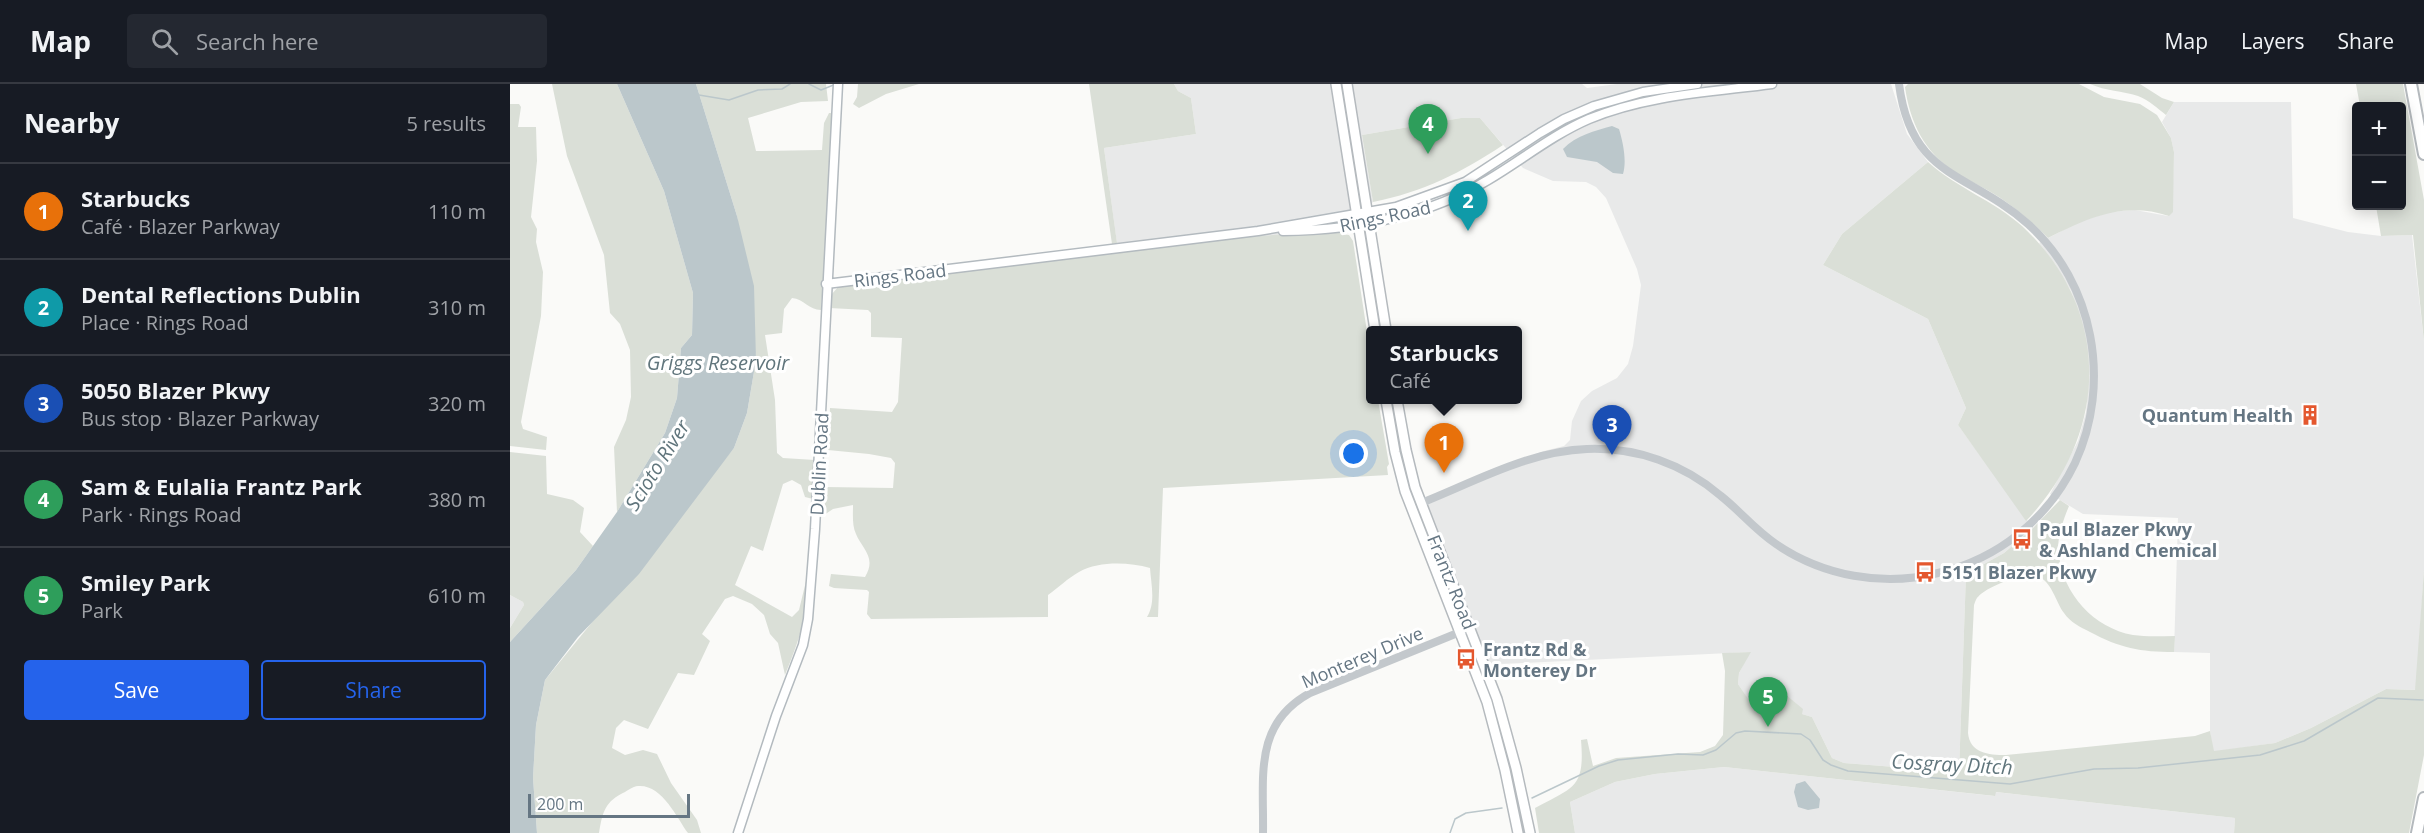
<!DOCTYPE html>
<meta charset="utf-8">
<style>
body{margin:0;font-family:"Open Sans",sans-serif;background:#242831;color:#f1f3f6}
.controls{position:absolute;right:18px;top:18px;display:grid;overflow:hidden;border-radius:6px;box-shadow:0 3px 15px #0003}
.controls button{width:54px;height:54px;display:grid;place-items:center;padding:0;border:0;border-bottom:2px solid #363941;background:#171b24;color:#f1f3f6;font:30px sans-serif}
.scale{position:absolute;left:18px;bottom:15px;width:162px;box-sizing:border-box;padding-left:6px;border:3px solid #657683;border-top:0;font-size:16px;line-height:21px;white-space:nowrap;color:#657683;-webkit-text-stroke:4px #fff;paint-order:stroke}
.you{position:absolute;left:844px;top:370px;width:21px;height:21px;margin:-15px;border:4px solid #fff;border-radius:50%;background:#1a73e8;box-shadow:0 0 0 9px #1a73e833}
.badge{display:grid;place-items:center;width:39px;height:39px;border-radius:50%;background:#2563eb;color:#fff;font-size:20px;font-weight:700}
.pin{position:absolute;translate:-50% -50px;filter:drop-shadow(0 2px 3px #0008)}
.pin::after{content:'';position:absolute;top:32px;width:21px;height:18px;background:inherit;clip-path:polygon(0 0,100% 0,50% 100%)}
.popup{position:absolute;left:856px;top:242px;width:156px;height:78px;box-sizing:border-box;display:grid;place-content:center;border-radius:6px;background:#171b24;filter:drop-shadow(0 2px 4px #0005);font-size:20px;white-space:nowrap;color:#9ea1a6}
.popup b{font-size:22px;color:#f1f3f6}
.popup::after{content:'';position:absolute;left:50%;top:100%;margin-left:-12px;border:12px solid transparent;border-top-color:#171b24}
.list{margin:0;padding:0;list-style:none}
h2{display:flex;justify-content:space-between;align-items:center;height:78px;margin:0;padding:0 24px;font-size:26px}
h2 small{font-size:20px;font-weight:400;color:#9ea1a6}
.list li{display:grid;grid-template-columns:39px 1fr auto;gap:18px;align-items:center;box-sizing:border-box;height:96px;padding:0 24px;border-top:2px solid #363941}
.list b{display:block;font-size:22px;white-space:nowrap}
.list p{margin:0;font-size:20px;white-space:nowrap;color:#9ea1a6}
.list em{font-size:20px;font-style:normal;color:#9ea1a6}
.actions{display:flex;gap:12px;padding:18px 24px}
.actions a{flex:1;padding:14px 0;border:2px solid #2563eb;border-radius:6px;text-align:center;font-size:21px;color:#2563eb}
.actions .main{background:#2563eb;color:#fff}
.icon{flex:none;width:33px;height:33px;fill:none;stroke:currentColor;stroke-width:2;stroke-linecap:round;stroke-linejoin:round}
.map{position:relative;flex:none;width:1914px;height:749px;overflow:hidden}
header{display:flex;align-items:center;gap:36px;box-sizing:border-box;height:84px;padding:0 30px;background:#171b24;border-bottom:2px solid #363941}
header strong{font-size:28px}
nav{display:flex;gap:33px;margin-inline-start:auto;font-size:21px}
.search{width:420px;height:54px;background:#242831;display:flex;align-items:center;gap:15px;box-sizing:border-box;padding:0 21px;border-radius:6px;color:#9ea1a6;font-size:22px}
main{display:flex}
aside{flex:1;background:#171b24}
.map>svg:first-child{display:block}
.built{fill:#e8e9e9}
.green{fill:#dadfd7}
.water{fill:#bbc7cb}
.lines{fill:none;stroke-linecap:round;stroke-linejoin:round}
.stream{stroke:#bbc7cb;stroke-width:1.5}
.secondary-casing{stroke:#b3babf;stroke-width:11}
.primary-casing{stroke:#b5babe;stroke-width:12}
.motorway-casing{stroke:#b4b9bd;stroke-width:14}
.tertiary{stroke:#c3c8cc;stroke-width:8}
.secondary{stroke:#fff;stroke-width:8}
.primary{stroke:#fff;stroke-width:9}
.motorway{stroke:#fff;stroke-width:10}
.labels{text-anchor:middle;dominant-baseline:central;stroke-width:6;stroke-linejoin:round;paint-order:stroke}
.street-label{font-size:18px;fill:#657683;stroke:#fff}
.poi-label{font-size:18px;font-weight:bold;fill:#657683;stroke:#fff;text-anchor:start}
.water-label{font-size:20px;font-style:italic;fill:#60757c;stroke:#fff}
</style>
<header>
<strong>Map</strong>
<div class="search"><svg class="icon" aria-label="search" viewBox="0 0 24 24"><circle cx="10" cy="10" r="6"/><path d="M15 15l6 6"/></svg>Search here</div>
<nav><a>Map</a><a>Layers</a><a>Share</a></nav>
</header>
<main>
<aside>
<h2>Nearby<small>5 results</small></h2>
<ul class="list">
<li><span class="badge" style="background:#e8710a">1</span><div><b>Starbucks</b><p>Café · Blazer Parkway</p></div><em>110 m</em></li>
<li><span class="badge" style="background:#0f9aa8">2</span><div><b>Dental Reflections Dublin</b><p>Place · Rings Road</p></div><em>310 m</em></li>
<li><span class="badge" style="background:#1a4fb4">3</span><div><b>5050 Blazer Pkwy</b><p>Bus stop · Blazer Parkway</p></div><em>320 m</em></li>
<li><span class="badge" style="background:#2e9e5b">4</span><div><b>Sam &amp; Eulalia Frantz Park</b><p>Park · Rings Road</p></div><em>380 m</em></li>
<li><span class="badge" style="background:#2e9e5b">5</span><div><b>Smiley Park</b><p>Park</p></div><em>610 m</em></li>
</ul>
<div class="actions"><a class="main">Save</a><a>Share</a></div>
</aside>
<div class="map">
<svg width="1914" height="749" viewBox="0 0 1914 749">
<rect width="100%" height="100%" fill="#fafaf8"/>
<path class="built" d="M664,0H1072L1077,4L1107,0H1381L1397,50L1418,78L1332,150L1313,181L1418,235L1456,324L1448,341L1523,444L1494,469L1456,490L1449,688L1334,679L1322,674L1302,633L1292,630L1277,612L1266,623H1243L1228,600L1229,589L1240,568L970,581L904,418L1034,367L1054,362L1060,356L1062,337L1071,317L1082,307L1107,294L1118,280L1123,262L1131,201L1127,185L1096,114L1086,103L1076,98L1043,97L1013,84L970,34H951L852,51L863,118L831,146L608,167L594,64L686,50L681,14L668,7Z
M1664,18H1781L1783,134L1838,148L1871,152L1902,151L1914,258V486L1906,606L1876,605L1801,644L1765,659L1703,668L1700,647V569L1664,568L1668,434L1573,430L1540,410L1568,357L1576,328L1579,282L1569,229L1561,207L1545,180L1529,159L1574,135L1599,128L1625,126L1658,132L1662,128L1664,68L1661,54L1652,38Z
M0,511L13,518L14,521L0,544Z
M1214,683L1484,712L1485,708L1725,734L1724,749H1065L1060,718L1105,698L1145,690Z"/>
<path class="green" d="M42,0H107L154,107L183,209L182,251L171,264L167,314L155,349L107,428L104,363L116,336L121,313L120,266L110,240L100,229L94,171L57,72Z
M186,0H316L318,17L291,18L238,34L246,67L312,66L314,39L319,29H325L311,226C299,226 294,215 282,214L274,225L272,249L255,251L265,316L267,369L273,374L305,376L303,415L295,413L291,401L282,396L273,400L253,467L241,462L225,501L282,533L289,526L297,493C304,517 285,567 275,591L268,559L260,550L254,531L242,520L223,512L215,515L192,550L200,557L184,591L168,589L138,645L114,636L106,644L102,664L115,671L133,666L147,670L161,699L187,736L191,749H178C167,734 152,700 128,702C123,702 116,708 111,710C94,719 92,731 89,749H27L23,694L26,641L35,596L224,364L237,329L246,276L227,132Z
M348,0H409L376,10L349,24L343,20L347,13Z
M579,0H664L668,7L681,14L686,50L594,64L607,159L602,160Z
M1398,0H1569L1594,13L1630,20L1647,31L1661,54L1664,68L1663,128L1659,132C1614,117 1578,134 1538,154C1523,139 1507,125 1489,113C1475,104 1459,97 1445,88C1414,68 1400,38 1395,3Z
M1580,0H1630L1652,14L1664,18L1656,31C1647,24 1639,16 1628,12C1612,7 1596,7 1580,0Z
M1846,0H1893L1914,116V258L1903,151L1871,152L1866,122H1892V22H1850Z
M0,20H9L11,23L8,43H26L27,77L21,133L27,145L26,158L33,188L31,232L11,338L13,345L37,353L36,366L0,362Z
M951,34H970L993,61C951,89 913,108 863,118L852,51Z
M1418,78C1447,104 1484,117 1512,142C1603,226 1599,350 1516,437L1448,341L1456,324L1418,235L1313,181L1332,150Z
M831,146L832,150L839,151L843,157L860,267V316H868L879,380L877,383L878,391L653,404L648,533H637C646,519 641,500 640,484C618,478 589,477 569,488C558,494 548,504 538,511V533L361,535L357,530L359,508L357,506L324,504L319,502L321,490L355,493C367,473 352,465 346,450C342,442 343,430 343,421L323,425L314,431L316,403L383,404L385,379L381,374L359,370L318,366L320,324L382,328L388,318L392,254L361,253V229L358,226L319,224L321,211L329,202L710,155Z
M0,368L36,372L37,410L63,416L74,424L70,448L83,462L66,486L0,558V544L14,521L13,518L0,511Z
M1550,416L1559,422C1553,437 1546,455 1549,471C1553,510 1584,544 1623,551C1637,553 1651,552 1665,552L1664,568C1630,568 1610,564 1580,548C1570,543 1560,538 1554,529C1545,517 1542,497 1527,492C1516,487 1476,503 1468,513C1466,514 1465,519 1464,521L1458,649C1460,669 1478,671 1496,671L1685,652L1700,647L1704,667L1765,659L1801,644L1876,605L1905,606L1914,486V671L1899,749H1724L1725,734L1486,708L1485,712L1214,683L1145,690L1105,698L1060,718L1065,749H1029L1025,724C1064,703 1075,704 1071,656L1077,655L1083,682L1106,674L1190,668L1205,662L1213,651L1215,587L1212,569L1241,568L1229,589L1228,600L1243,622L1266,623L1276,611L1293,625L1292,630L1302,633L1322,674L1334,679L1449,688L1456,490L1494,469L1523,444Z"/>
<path class="water" d="M107,0H186L227,132L244,202L246,276L237,329L224,364L129,490L68,553L35,596L26,641L23,694L27,749H0V558L66,486L107,428L155,349L167,314L171,264L182,251L183,209L154,107Z
M1102,42L1109,45C1113,58 1117,77 1113,90L1103,89L1087,78L1057,73L1053,65C1066,51 1085,47 1102,42Z
M1295,697L1310,715L1309,724L1298,726L1288,723L1284,708L1286,700Z"/>
<g class="lines">
<path class="stream" d="M299,0L311,6L326,0
M189,11L219,16L248,6L272,5L280,0
M1022,714L1089,682L1108,676L1168,670L1193,671L1206,666L1226,649L1235,647L1291,650L1300,656L1313,676L1321,681L1338,687L1500,700L1584,685L1628,684L1750,671L1794,657L1868,614L1913,616
M940,749L945,735L956,729L992,724"/>
<g class="secondary-casing">
<path id="secondary" d="M773,147C844,146 916,133 978,96C1012,76 1042,51 1079,35C1137,11 1201,8 1262,0
M316,200L748,147L886,123L955,98L1030,49L1054,35L1084,22L1133,8L1187,0
M228,749L266,632L293,561L298,535L305,445L328,0"/>
</g>
<g class="primary-casing">
<path id="primary" d="M826,0L865,246
M837,0L876,246
M876,316L885,368L895,407L977,618L995,686L1008,749
M887,316L896,366L905,403L987,615L1006,684L1020,749"/>
</g>
<g class="motorway-casing">
<path id="motorway" d="M1901,0L1914,70
M1907,749L1914,714"/>
</g>
<path class="tertiary" d="M911,419C964,398 1019,367 1077,365C1126,363 1174,380 1211,412C1230,427 1245,446 1266,460C1313,492 1373,503 1428,489C1488,475 1538,435 1565,379C1602,299 1584,199 1518,140C1460,88 1401,95 1389,0
M753,749C754,693 743,640 800,609L955,546"/>
<use href="#secondary" class="secondary"/>
<use href="#primary" class="primary"/>
<use href="#motorway" class="motorway"/>
</g>
<defs>
<g id="building-bare" transform="scale(1.62)"><path d="M-4-6H4V6H1V3H-1V6H-4ZM-2.5-4.3h1.7v1.8h-1.7ZM.8-4.3h1.7v1.8H.8ZM-2.5-1h1.7V.8h-1.7ZM.8-1h1.7V.8H.8Z" fill="#e4572e" stroke="#fff" stroke-width="2.5" paint-order="stroke"/></g>
<g id="bus-bare" transform="scale(1.62)"><path d="M-5-6H5V4H4V6H2V4H-2V6H-4V4H-5ZM-3.5-4V0h7V-4ZM-3.5 1.2v1.5H-2V1.2ZM2 1.2v1.5H3.5V1.2Z" fill="#e4572e" stroke="#fff" stroke-width="2.5" paint-order="stroke"/></g>
</defs>
<g fill-rule="evenodd">
<use href="#building-bare" x="1800" y="331"/>
<use href="#bus-bare" x="1512" y="455"/>
<use href="#bus-bare" x="1415" y="488"/>
<use href="#bus-bare" x="956" y="575"/>
</g>
<g class="labels">
<g class="street-label">
<text transform="translate(875 132) rotate(-12)">Rings Road</text>
<text transform="translate(390 191) rotate(-7)">Rings Road</text>
<text transform="translate(309 380) rotate(-87)">Dublin Road</text>
<text transform="translate(942 498) rotate(68)">Frantz Road</text>
<text transform="translate(852 573) rotate(-23)">Monterey Drive</text>
</g>
<g class="poi-label">
<text x="1783" y="331" text-anchor="end">Quantum Health</text>
<text x="1529" y="445">Paul Blazer Pkwy<tspan x="1529" dy="21">&amp; Ashland Chemical</tspan></text>
<text x="1432" y="488">5151 Blazer Pkwy</text>
<text x="973" y="565">Frantz Rd &amp;<tspan x="973" dy="21">Monterey Dr</tspan></text>
</g>
<g class="water-label">
<text x="208" y="278">Griggs Reservoir</text>
<text transform="translate(147 381) rotate(-58)">Scioto River</text>
<text transform="translate(1442 680) rotate(3)">Cosgray Ditch</text>
</g>
</g>
</svg>
<div class="controls">
<button>+</button>
<button>−</button>
</div>
<div class="scale">200 m</div>
<div class="you"></div>
<div class="pin badge" style="left:934px;top:389px;background:#e8710a">1</div>
<div class="popup"><b>Starbucks</b>Café</div>
<div class="pin badge" style="left:958px;top:147px;background:#0f9aa8">2</div>
<div class="pin badge" style="left:1102px;top:371px;background:#1a4fb4">3</div>
<div class="pin badge" style="left:918px;top:70px;background:#2e9e5b">4</div>
<div class="pin badge" style="left:1258px;top:643px;background:#2e9e5b">5</div>
</div>
</main>
